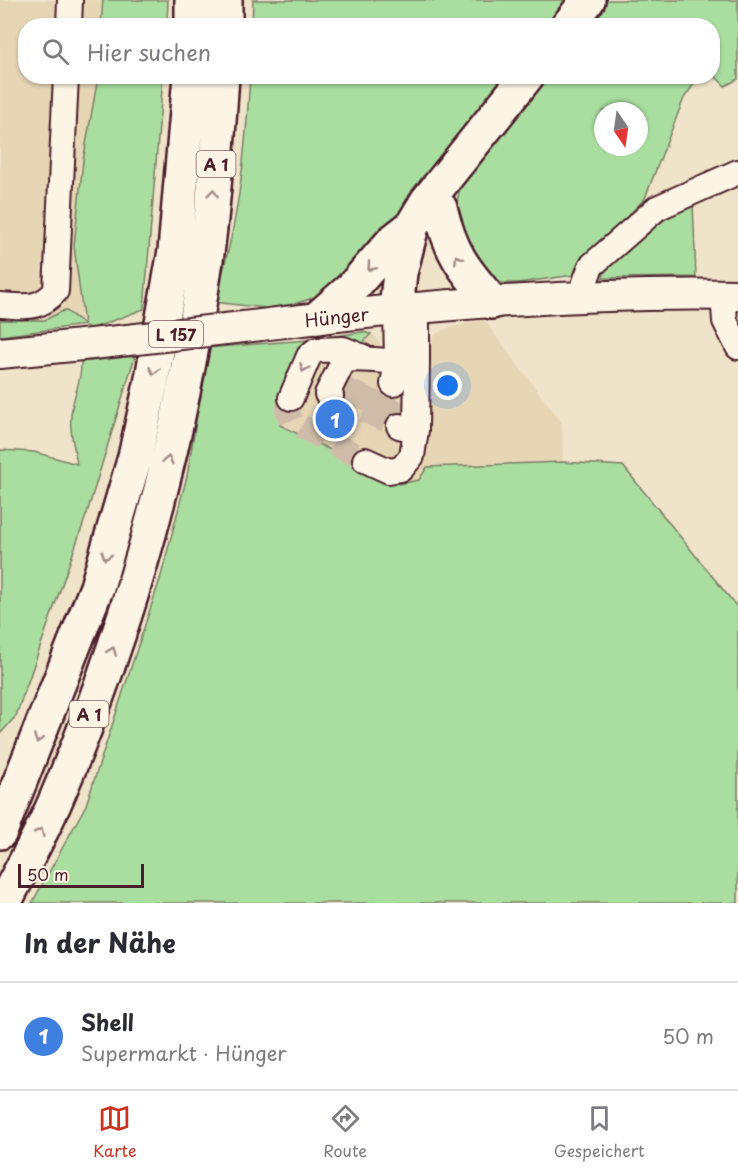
<!DOCTYPE html>
<html lang="de">
<meta charset="utf-8">
<style>
body{margin:0;font-family:"Playpen Sans",sans-serif;background:#f7f7f7;color:#2b2b33}
.compass{position:absolute;left:594px;top:102px;width:54px;height:54px;border-radius:50%;background:#fff;box-shadow:0 2px 4px #0004;rotate:167deg}
.scale{position:absolute;left:18px;bottom:15px;width:126px;box-sizing:border-box;padding-left:6px;border:3px solid #4a1f2b;border-top:0;font-size:16px;line-height:21px;white-space:nowrap;color:#4a1f2b;-webkit-text-stroke:4px #fcf5e5;paint-order:stroke}
.you{position:absolute;left:448px;top:386px;width:21px;height:21px;margin:-15px;border:4px solid #fff;border-radius:50%;background:#1a73e8;box-shadow:0 0 0 9px #1a73e833}
.badge{display:grid;place-items:center;width:39px;height:39px;border-radius:50%;background:#c8321e;color:#fff;font-size:20px;font-weight:700}
.pin{position:absolute;translate:-50% -50%;border:3px solid #fff;box-shadow:0 2px 6px #0006}
.list{margin:0;padding:0;list-style:none}
h2{display:flex;justify-content:space-between;align-items:center;height:78px;margin:0;padding:0 24px;font-size:26px}
h2 small{font-size:20px;font-weight:400;color:#7c7c81}
.list li{display:grid;grid-template-columns:39px 1fr auto;gap:18px;align-items:center;box-sizing:border-box;height:108px;padding:0 24px;border-top:2px solid #e1e1e2}
.list b{display:block;font-size:22px;white-space:nowrap}
.list p{margin:0;font-size:20px;white-space:nowrap;color:#7c7c81}
.list em{font-size:20px;font-style:normal;color:#7c7c81}
.icon{flex:none;width:33px;height:33px;fill:none;stroke:currentColor;stroke-width:2;stroke-linecap:round;stroke-linejoin:round}
.map{position:relative;flex:none;width:738px;height:903px;overflow:hidden}
.search{position:absolute;background:#fff;box-shadow:0 2px 4px #0004;left:18px;right:18px;top:18px;height:66px;display:flex;align-items:center;gap:15px;box-sizing:border-box;padding:0 21px;border-radius:24px;color:#7c7c81;font-size:22px}
.sheet{height:186px;background:#fff}
nav{display:flex;justify-content:space-around;align-items:center;box-sizing:border-box;height:84px;border-top:2px solid #e1e1e2;background:#fff;font-size:16px;color:#7c7c81}
nav a{display:grid;justify-items:center;gap:3px}
nav .on{color:#c8321e}
.map>svg:first-child{display:block}
.built{fill:#e6d6b6}
.green{fill:#aadea0;stroke:#7a7e66;stroke-width:1.5;fill-rule:evenodd}
.lines{fill:none;stroke-linecap:round;stroke-linejoin:round}
.minor-tunnel{stroke:#cebca9;stroke-width:24;stroke-dasharray:24 12;stroke-linecap:butt}
.minor-casing{stroke:#4a1f2b;stroke-width:28}
.major-casing{stroke:#4a1f2b;stroke-width:34}
.highway-casing{stroke:#4a1f2b;stroke-width:38}
.minor{stroke:#fcf5e5;stroke-width:24}
.major{stroke:#fcf5e5;stroke-width:30}
.highway{stroke:#fcf5e5;stroke-width:33}
.major-bridge-casing{stroke:#4a1f2b;stroke-width:34;stroke-linecap:butt}
.major-bridge{stroke:#fcf5e5;stroke-width:30}
.oneway{stroke:#a38a88}
.labels{text-anchor:middle;dominant-baseline:central;stroke-width:4.5;stroke-linejoin:round;paint-order:stroke}
.shield{fill:#fcf5e5;stroke:#7f5f63;stroke-width:1.5}
.shield-label{font-size:16px;font-weight:bold;fill:#4a1f2b}
.street-label{font-size:18px;fill:#4a1f2b;stroke:#fcf5e5}
</style>
<div class="map">
<svg width="738" height="903" viewBox="0 0 738 903">
<rect width="100%" height="100%" fill="#efe3c9"/>
<filter id="ink" filterUnits="userSpaceOnUse"><feTurbulence type="fractalNoise" baseFrequency=".0167" numOctaves="2"/><feDisplacementMap in="SourceGraphic" scale="12" xChannelSelector="R" yChannelSelector="G"/><feConvolveMatrix kernelMatrix="1 2 1 2 8 2 1 2 1" color-interpolation-filters="sRGB"/></filter>
<g filter="url(#ink)">
<path class="built" d="M0,0H103L101,25L26,26V76L98,77L83,161L74,246L84,325L0,336Z
M484,320L562,423L563,462L428,467L419,480L399,484L280,425L257,393L272,341L308,340L363,332L374,335L381,346L430,341L437,333L450,327Z"/>
<path class="green" d="M103,0H168L167,25H101Z
M253,0H573L553,25L252,26Z
M602,0H738V79L725,86L713,74L712,26H582Z
M98,77H163L144,309L96,327L89,328L84,325L0,336V320H45L65,310L84,324L74,246L83,161Z
M250,77H512L424,188L334,291L294,304L266,308L214,302C239,225 245,156 250,77Z
M541,77H699L684,98L645,198L574,275L518,283H495L478,273L455,210L461,184ZM603,111H639V147H603Z
M693,202L696,277L603,278C607,255 672,214 693,202Z
M363,332L371,334L365,340L364,347L304,352L277,404L280,425L399,484L419,480L427,467L563,462L623,466L738,608V903H32L86,805L161,576L187,476L202,385L205,348L308,340Z
M135,356L87,513L16,716L0,734V450L34,452L77,464C74,445 68,428 72,408C75,391 82,379 81,362Z"/>
<g class="lines">
<path class="minor-tunnel" d="M331,396L399,426
M291,398L287,410L291,421L365,460
M346,403L361,369
M362,410L377,377
M379,418L393,384
M394,424L409,392"/>
<g class="minor-casing">
<path id="minor" d="M69,26L70,0
M723,295L725,321L738,347
M584,296L585,282L591,266L657,208L738,172
M0,305C24,306 38,311 56,291L66,76
M417,363V306
M393,384L397,363L396,309
M331,396L327,394L344,360C368,357 391,363 417,363L416,430L399,426
M291,398L309,356L316,350L343,349L363,357
M365,460L389,471L401,469L412,456L416,430"/>
</g>
<g class="major-casing">
<g id="major">
<path id="s1" d="M261,325C419,305 578,292 738,295"/>
<path d="M0,353L92,344"/>
</g>
</g>
<g class="highway-casing">
<path id="highway" d="M192,26V0
M225,26V0
M568,26L588,0
M440,208C451,253 462,267 492,302
M396,309L400,273L412,226L427,201L527,76
M319,317L352,288L393,241L411,227
M0,832L97,587L135,457L151,384L175,251L190,76
M4,903C22,868 42,833 57,797C131,624 181,439 207,253C215,194 218,135 222,76"/>
</g>
<use href="#minor" class="minor"/>
<use href="#major" class="major"/>
<use href="#highway" class="highway"/>
<g class="major-bridge-casing">
<path id="major-bridge" d="M92,344L261,325"/>
</g>
<use href="#major-bridge" class="major-bridge"/>
</g>
<defs><path id="oneway-chevron" d="M-2-3.5L2.5 0L-2 3.5" fill="none" stroke-width="1.6" stroke-linecap="round" stroke-linejoin="round" transform="scale(1.5)"/></defs>
<g class="oneway">
<use href="#oneway-chevron" transform="translate(213 193) rotate(-84)"/>
<use href="#oneway-chevron" transform="translate(458 259) rotate(-122)"/>
<use href="#oneway-chevron" transform="translate(371 267) rotate(131)"/>
<use href="#oneway-chevron" transform="translate(304 368) rotate(114)"/>
<use href="#oneway-chevron" transform="translate(154 371) rotate(101)"/>
<use href="#oneway-chevron" transform="translate(168 460) rotate(-77)"/>
<use href="#oneway-chevron" transform="translate(106 556) rotate(107)"/>
<use href="#oneway-chevron" transform="translate(112 651) rotate(-70)"/>
<use href="#oneway-chevron" transform="translate(38 739) rotate(111)"/>
<use href="#oneway-chevron" transform="translate(40 832) rotate(-64)"/>
</g>
</g>
<g class="labels">
<g class="shield">
<rect x="196.5" y="151" width="39" height="26" rx="4.5"/>
<rect x="149" y="321" width="54" height="26" rx="4.5"/>
<rect x="69.5" y="701" width="39" height="26" rx="4.5"/>
</g>
<g class="shield-label">
<text x="216" y="164">A 1</text>
<text x="176" y="334">L 157</text>
<text x="89" y="714">A 1</text>
</g>
<g class="street-label">
<text stroke="none"><textPath href="#s1" startOffset="76">Hünger</textPath></text>
</g>
</g>
</svg>
<svg class="compass" viewBox="-18 -18 36 36"><path d="M0-13l5 13h-10z" fill="#e53935"/><path d="M0 13l5-13h-10z" fill="#7c7c81"/></svg>
<div class="scale">50 m</div>
<div class="you"></div>
<div class="pin badge" style="left:335px;top:419px;background:#3f7fe0">1</div>
<div class="search"><svg class="icon" aria-label="search" viewBox="0 0 24 24"><circle cx="10" cy="10" r="6"/><path d="M15 15l6 6"/></svg>Hier suchen</div>
</div>
<section class="sheet">
<h2>In der Nähe<small></small></h2>
<ul class="list">
<li><span class="badge" style="background:#3f7fe0">1</span><div><b>Shell</b><p>Supermarkt · Hünger</p></div><em>50 m</em></li>
</ul>
</section>
<nav>
<a class="on"><svg class="icon" aria-label="map" viewBox="0 0 24 24"><path d="M3 6l6-2 6 2 6-2v14l-6 2-6-2-6 2zM9 4v14M15 6v14"/></svg>Karte</a>
<a><svg class="icon" aria-label="directions" viewBox="0 0 24 24"><path d="M12 3l9 9-9 9-9-9zM9 14v-3h6M13 9l2 2-2 2"/></svg>Route</a>
<a><svg class="icon" aria-label="saved" viewBox="0 0 24 24"><path d="M7 4h10v16l-5-4-5 4z"/></svg>Gespeichert</a>
</nav>
